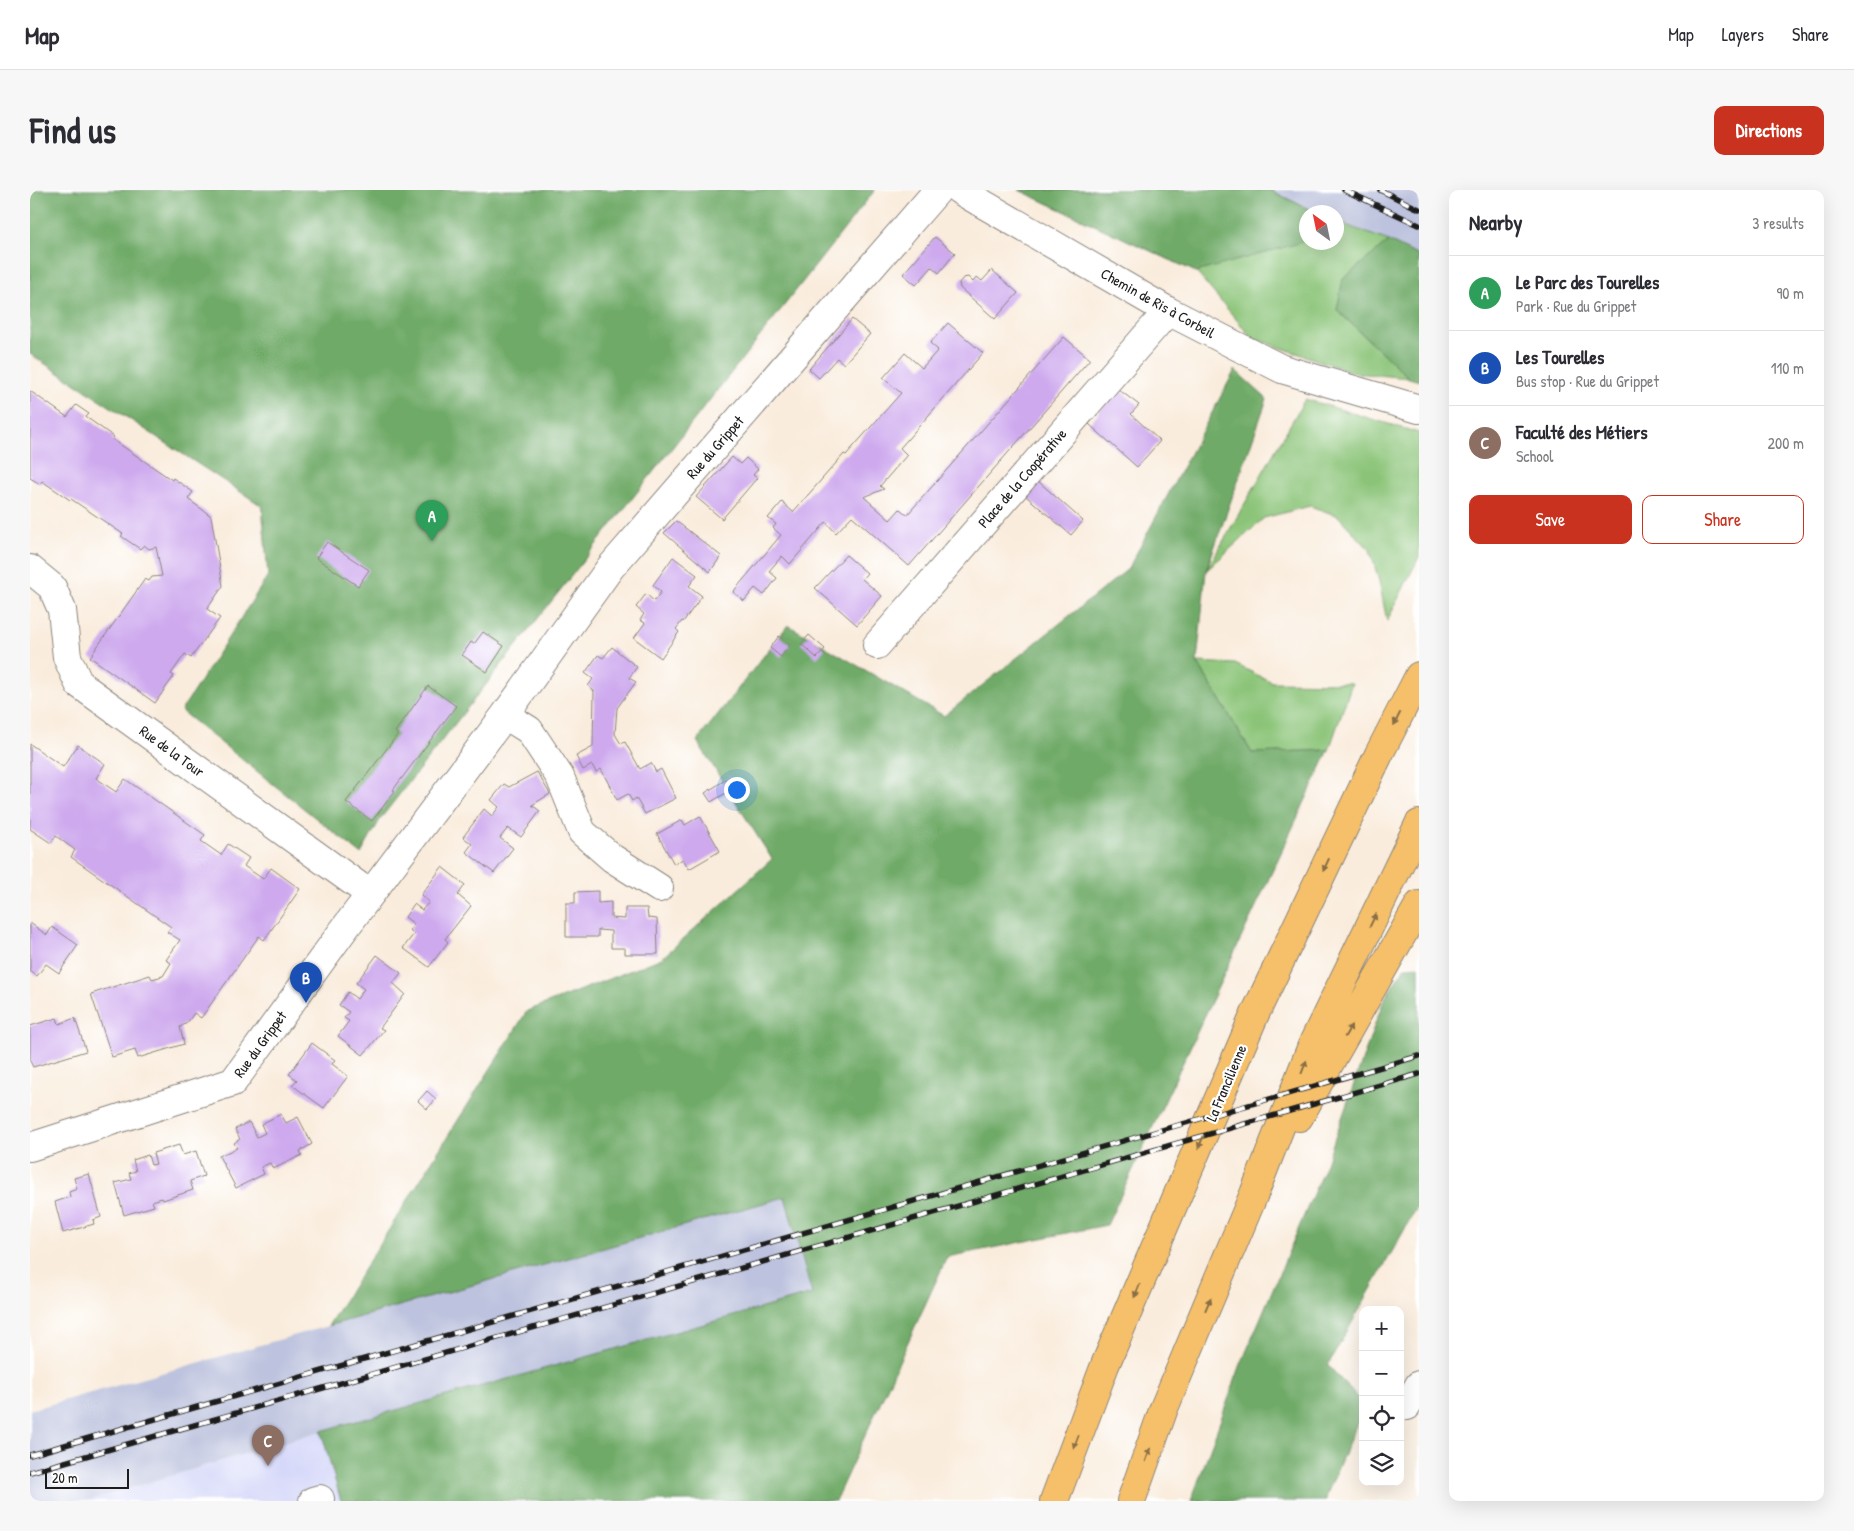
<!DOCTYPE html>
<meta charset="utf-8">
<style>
body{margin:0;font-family:"Patrick Hand",sans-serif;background:#f7f7f7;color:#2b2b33}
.controls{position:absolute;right:15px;bottom:15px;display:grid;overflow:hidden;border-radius:10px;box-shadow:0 5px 20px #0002}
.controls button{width:45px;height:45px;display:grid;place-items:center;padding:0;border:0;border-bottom:1px solid #e1e1e2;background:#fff;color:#2b2b33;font:25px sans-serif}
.compass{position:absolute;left:1269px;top:15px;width:45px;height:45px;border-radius:50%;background:#fff;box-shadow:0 5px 20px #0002;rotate:327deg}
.scale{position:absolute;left:15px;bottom:12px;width:84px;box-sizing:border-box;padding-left:5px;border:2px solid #1c1c1c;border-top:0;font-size:14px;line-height:18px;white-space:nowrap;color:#1c1c1c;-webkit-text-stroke:4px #fff;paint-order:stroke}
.you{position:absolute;left:706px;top:599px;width:18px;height:18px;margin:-12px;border:4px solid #fff;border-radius:50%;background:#1a73e8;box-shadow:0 0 0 8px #1a73e833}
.badge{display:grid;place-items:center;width:32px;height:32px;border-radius:50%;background:#c8321e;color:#fff;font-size:16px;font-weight:700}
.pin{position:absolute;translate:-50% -41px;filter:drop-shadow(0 1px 2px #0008)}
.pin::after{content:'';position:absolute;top:26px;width:18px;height:15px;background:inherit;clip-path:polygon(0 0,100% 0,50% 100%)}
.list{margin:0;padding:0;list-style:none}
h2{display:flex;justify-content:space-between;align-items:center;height:65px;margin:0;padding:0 20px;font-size:21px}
h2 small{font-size:16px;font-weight:400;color:#7c7c81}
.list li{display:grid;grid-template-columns:32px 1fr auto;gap:15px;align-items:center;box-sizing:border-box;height:75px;padding:0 20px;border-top:1px solid #e1e1e2}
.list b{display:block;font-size:19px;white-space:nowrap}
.list p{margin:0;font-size:16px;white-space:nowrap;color:#7c7c81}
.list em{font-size:16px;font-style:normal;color:#7c7c81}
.actions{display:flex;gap:10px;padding:15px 20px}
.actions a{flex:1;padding:11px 0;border:1px solid #c8321e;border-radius:10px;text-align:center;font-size:18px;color:#c8321e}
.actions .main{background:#c8321e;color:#fff}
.icon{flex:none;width:28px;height:28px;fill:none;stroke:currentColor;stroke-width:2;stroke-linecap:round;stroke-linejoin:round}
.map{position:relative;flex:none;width:1389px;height:1311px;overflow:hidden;border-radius:10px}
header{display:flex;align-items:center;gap:30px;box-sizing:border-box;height:70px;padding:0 25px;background:#fff;border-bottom:1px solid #e1e1e2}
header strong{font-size:24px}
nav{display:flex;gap:28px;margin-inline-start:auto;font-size:18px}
.intro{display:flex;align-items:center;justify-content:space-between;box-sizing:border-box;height:120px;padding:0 30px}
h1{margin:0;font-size:35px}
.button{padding:12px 22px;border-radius:10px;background:#c8321e;color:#fff;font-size:18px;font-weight:700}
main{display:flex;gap:30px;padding:0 30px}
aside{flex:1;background:#fff;border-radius:10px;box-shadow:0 5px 20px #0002}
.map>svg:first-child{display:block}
.built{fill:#d5d8f9}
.industrial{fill:#bdc3de}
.green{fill:#8bc478;stroke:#54704a}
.forest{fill:#70aa68;stroke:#466342}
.building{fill:#cea9ee}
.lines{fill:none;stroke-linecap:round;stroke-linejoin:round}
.minor-casing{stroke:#8a847c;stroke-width:30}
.highway-casing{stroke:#8a847c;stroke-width:30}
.minor{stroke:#fff;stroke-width:28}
.highway{stroke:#f6c06b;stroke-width:28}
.rail-casing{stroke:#1c1c1c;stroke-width:5.5}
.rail{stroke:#fff;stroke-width:4;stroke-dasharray:11;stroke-linecap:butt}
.oneway{fill:#896e44}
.labels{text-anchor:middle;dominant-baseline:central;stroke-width:4.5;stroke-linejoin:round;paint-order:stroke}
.street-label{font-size:15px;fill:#1c1c1c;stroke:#fff}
</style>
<header>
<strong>Map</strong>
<nav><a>Map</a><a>Layers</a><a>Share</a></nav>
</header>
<div class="intro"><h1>Find us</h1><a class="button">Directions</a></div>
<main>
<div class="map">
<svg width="1389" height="1311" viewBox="0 0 1389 1311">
<rect width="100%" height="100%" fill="#fff"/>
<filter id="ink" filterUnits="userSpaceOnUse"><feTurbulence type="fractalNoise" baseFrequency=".02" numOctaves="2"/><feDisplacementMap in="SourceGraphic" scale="10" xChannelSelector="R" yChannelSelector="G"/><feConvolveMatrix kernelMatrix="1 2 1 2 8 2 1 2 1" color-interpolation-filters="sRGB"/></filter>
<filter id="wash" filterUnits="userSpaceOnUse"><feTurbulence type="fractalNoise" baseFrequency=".0096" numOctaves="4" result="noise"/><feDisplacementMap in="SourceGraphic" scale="20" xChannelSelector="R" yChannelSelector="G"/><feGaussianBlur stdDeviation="1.12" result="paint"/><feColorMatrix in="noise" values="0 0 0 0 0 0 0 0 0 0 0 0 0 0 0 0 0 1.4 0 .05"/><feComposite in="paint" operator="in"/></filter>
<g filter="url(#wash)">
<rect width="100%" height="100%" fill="#f9ecdc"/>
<path class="built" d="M291,1241L311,1311H57Z"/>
<path class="industrial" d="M1240,0H1389V66L1359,51L1307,32L1306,22H1285Z
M756,1007L782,1104L291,1241L57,1311H0V1220Z"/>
<path class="green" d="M989,0H1240L1285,22H1276V52H1306L1307,32L1359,51L1313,89L1307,120L1379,188L1325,183L1222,148L1166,82Z
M1275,209L1389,243V367L1357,431L1349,391L1340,360L1308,326L1280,316L1234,328L1176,381Z
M1167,472L1205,474L1242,492L1322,493L1299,560L1222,563Z"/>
<path class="forest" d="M0,0H845L351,628L331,664L151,521L238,386L232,316L0,164Z
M989,0H1240L1285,22H1276V50L1273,52L1166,82Z
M1359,51L1389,66V191L1379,188L1307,120L1313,89Z
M1205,180L1237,209L1176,381L1167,472L1222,563L1299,560L1077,1035L917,1067L805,1311H311L291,1241L782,1104L755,1007L298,1136L497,821L632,768L742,669L667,551L758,435L914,526L1098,379Z
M1389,776V1014L1298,1175L1333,1214V1219L1297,1304L1296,1311H1161L1211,1174L1295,976L1354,809L1375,777Z"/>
<g id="blocks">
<path class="building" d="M905,47L925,63L909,83L902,77L886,95L873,84Z
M962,80L988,103L965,129L930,98L929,93L933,88L938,87L943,92L947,87L952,91Z
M822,129L840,144L814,174L807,168L789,188L779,179Z
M918,133L953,163L870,258L877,265L850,296L854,299L834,307L860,330L870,319L877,325L1034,147L1060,169L879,376L822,326L806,343L796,332L760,374L752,366L739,381L747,388L734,405L725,398L714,411L703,402L751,345L743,338L746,334L738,328L752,312L763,322L814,264L816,265L871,203L853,188L875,163L892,178L908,160L900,153Z
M1088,199L1109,215L1101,224L1130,251L1107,277L1059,234Z
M0,201L37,227L46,215L59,224L56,227L84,247L82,249L142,290L143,288L163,302L158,309L181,326L193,396L177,419L190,428L161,468L155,464L141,484L144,486L125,513L60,467L115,389L119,391L122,387L132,386L126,357L119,359L114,355L110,359L91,346L93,344L41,309L40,310L12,291L10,294L0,288Z
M702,267L710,274L716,268L728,279L723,285L727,288L692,329L666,307Z
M1008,291L1053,331L1041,345L996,306Z
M646,331L691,366L680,382L634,343Z
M297,352L339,380L328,396L286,368Z
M816,365L837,383L832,389L852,406L827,435L785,398Z
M643,367L667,385L659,396L672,406L653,432L652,431L646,439L649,442L631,468L604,448L615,433L610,430L614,424L606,417L616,404L624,411L631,402L623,395Z
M453,442L474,456L457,482L432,465L441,452L444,454Z
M779,445L795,459L787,468L771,454Z
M749,446L760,455L751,467L740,458Z
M582,457L607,477L599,488L606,492L587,518L585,544L591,554L595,552L610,579L621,573L626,582L631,579L646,608L615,624L606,608L602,611L598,604L587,610L571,579L566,582L562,575L553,580L546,566L563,557L564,501L558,496L563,489L555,483L568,465L573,468Z
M398,496L426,516L363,600L365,601L342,631L316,612L368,544L365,542Z
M0,554L33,577L48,555L75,574L66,588L86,602L95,589L175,645L171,651L191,665L198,654L219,668L214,676L233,689L241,678L270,699L234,750L229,746L171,828L164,823L157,833L150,837L154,854L108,868L105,860L82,867L61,804L120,785L122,789L133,786L141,773L136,770L150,750L137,742L141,737L41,667L45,660L26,646L21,653L0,639Z
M507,582L520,604L502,615L510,621L491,647L478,638L470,648L483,658L464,683L436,662L442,654L433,647L454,619L462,626L469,617L461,610L474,594L479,597Z
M700,587L706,597L681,612L675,603Z
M670,626L690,661L659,679L653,669L644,674L627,644L652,630L655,635Z
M412,677L435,695L428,705L441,716L415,749L418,752L399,777L373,758L384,744L380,740L384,734L375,727L384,714L392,720L399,712L391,705Z
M568,701V713L581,712V728L595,729V718H617L618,728L627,729L628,764H595V758H581V741L568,740V747H536V713H545V702Z
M0,733L17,745L22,737L48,755L29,783L16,774L7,786L0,781Z
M347,765L371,783L363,793L375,804L350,838L354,840L333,865L308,846L319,831L314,828L319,822L309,815L318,802L327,809L334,799L326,793Z
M27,828L29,834L45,828L56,861L3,877L0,871V836Z
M282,853L305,870L302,874L318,886L294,918L262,895L267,890L259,884Z
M397,901L406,909L397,919L388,911Z
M251,924L256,933L268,927L282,954L270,961L272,965L243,979L240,973L231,977L234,984L206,998L189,966L207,958L204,953L210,949L205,939L219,932L227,947L235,943L231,934Z
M149,955L153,965L166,961L174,986L160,991L163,1000L133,1010L132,1008L122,1011L124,1016L94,1025L85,993L101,989L99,983L106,981L103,970L118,965L121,975L126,974L123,963Z
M59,984L71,1027L63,1030L64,1034L33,1043L25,1012L40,1007L39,1002L47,999L44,988Z"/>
</g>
</g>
<g filter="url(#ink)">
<use href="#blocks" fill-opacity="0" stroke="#8a847c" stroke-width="1"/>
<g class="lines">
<g class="minor-casing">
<path id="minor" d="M929,0L1138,121L1252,179L1389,219
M0,379L22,397L32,420L37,467L49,494L340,704
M847,455L1138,121
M475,525L499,540L530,587L552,642L582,668L629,698
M0,957L203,892L312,742L475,525L580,378L908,0
M1377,1216L1389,1195
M283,1311L290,1309"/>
</g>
<g class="highway-casing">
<path id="highway" d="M1269,927L1389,715
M1024,1311L1075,1175L1224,826L1349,564L1389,486
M1101,1311L1134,1218L1224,1004L1283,853L1389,634"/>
</g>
<use href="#minor" class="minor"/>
<use href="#highway" class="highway"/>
<g class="rail-casing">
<path id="rail" d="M1314,0L1389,35
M1350,0L1389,19
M0,1265L1389,866
M0,1282L1389,884"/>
</g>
<use href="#rail" class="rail"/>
</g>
<defs><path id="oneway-solid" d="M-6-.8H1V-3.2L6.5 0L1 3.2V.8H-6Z" transform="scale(1.25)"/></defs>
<g class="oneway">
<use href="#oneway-solid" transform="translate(1367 529) rotate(117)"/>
<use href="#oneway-solid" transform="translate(1296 675) rotate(115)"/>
<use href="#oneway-solid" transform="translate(1343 730) rotate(-64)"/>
<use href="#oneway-solid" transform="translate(1318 841) rotate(-61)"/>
<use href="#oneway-solid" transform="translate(1274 877) rotate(-69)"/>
<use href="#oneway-solid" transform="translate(1171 952) rotate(113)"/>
<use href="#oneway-solid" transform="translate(1107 1101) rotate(113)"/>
<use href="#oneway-solid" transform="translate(1178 1114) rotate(-67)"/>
<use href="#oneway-solid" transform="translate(1046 1252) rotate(111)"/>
<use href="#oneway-solid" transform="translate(1118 1265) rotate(-71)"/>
</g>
</g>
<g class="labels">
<g class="street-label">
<text transform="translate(1128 113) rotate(29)">Chemin de Ris à Corbeil</text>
<text transform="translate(685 257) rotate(-49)">Rue du Grippet</text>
<text transform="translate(992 288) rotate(-49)">Place de la Coopérative</text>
<text transform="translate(142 561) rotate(36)">Rue de la Tour</text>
<text transform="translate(230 854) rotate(-54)">Rue du Grippet</text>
<text transform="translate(1196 893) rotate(-67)">La Francilienne</text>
</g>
</g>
</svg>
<div class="controls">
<button>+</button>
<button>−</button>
<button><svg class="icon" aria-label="locate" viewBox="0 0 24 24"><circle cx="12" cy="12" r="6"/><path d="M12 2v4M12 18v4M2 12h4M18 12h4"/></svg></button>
<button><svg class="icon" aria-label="layers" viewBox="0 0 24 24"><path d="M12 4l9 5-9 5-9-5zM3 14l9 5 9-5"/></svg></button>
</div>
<svg class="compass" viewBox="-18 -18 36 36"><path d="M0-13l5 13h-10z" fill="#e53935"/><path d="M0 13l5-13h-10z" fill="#7c7c81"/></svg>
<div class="scale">20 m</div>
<div class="you"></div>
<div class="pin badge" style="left:402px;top:351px;background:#2e9e5b">A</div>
<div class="pin badge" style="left:276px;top:813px;background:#1a4fb4">B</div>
<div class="pin badge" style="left:238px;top:1276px;background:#8d6e63">C</div>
</div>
<aside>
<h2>Nearby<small>3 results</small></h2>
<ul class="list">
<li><span class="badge" style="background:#2e9e5b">A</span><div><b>Le Parc des Tourelles</b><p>Park · Rue du Grippet</p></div><em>90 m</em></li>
<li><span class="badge" style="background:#1a4fb4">B</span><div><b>Les Tourelles</b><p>Bus stop · Rue du Grippet</p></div><em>110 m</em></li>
<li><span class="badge" style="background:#8d6e63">C</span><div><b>Faculté des Métiers</b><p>School</p></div><em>200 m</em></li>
</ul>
<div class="actions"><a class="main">Save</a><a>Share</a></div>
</aside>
</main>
